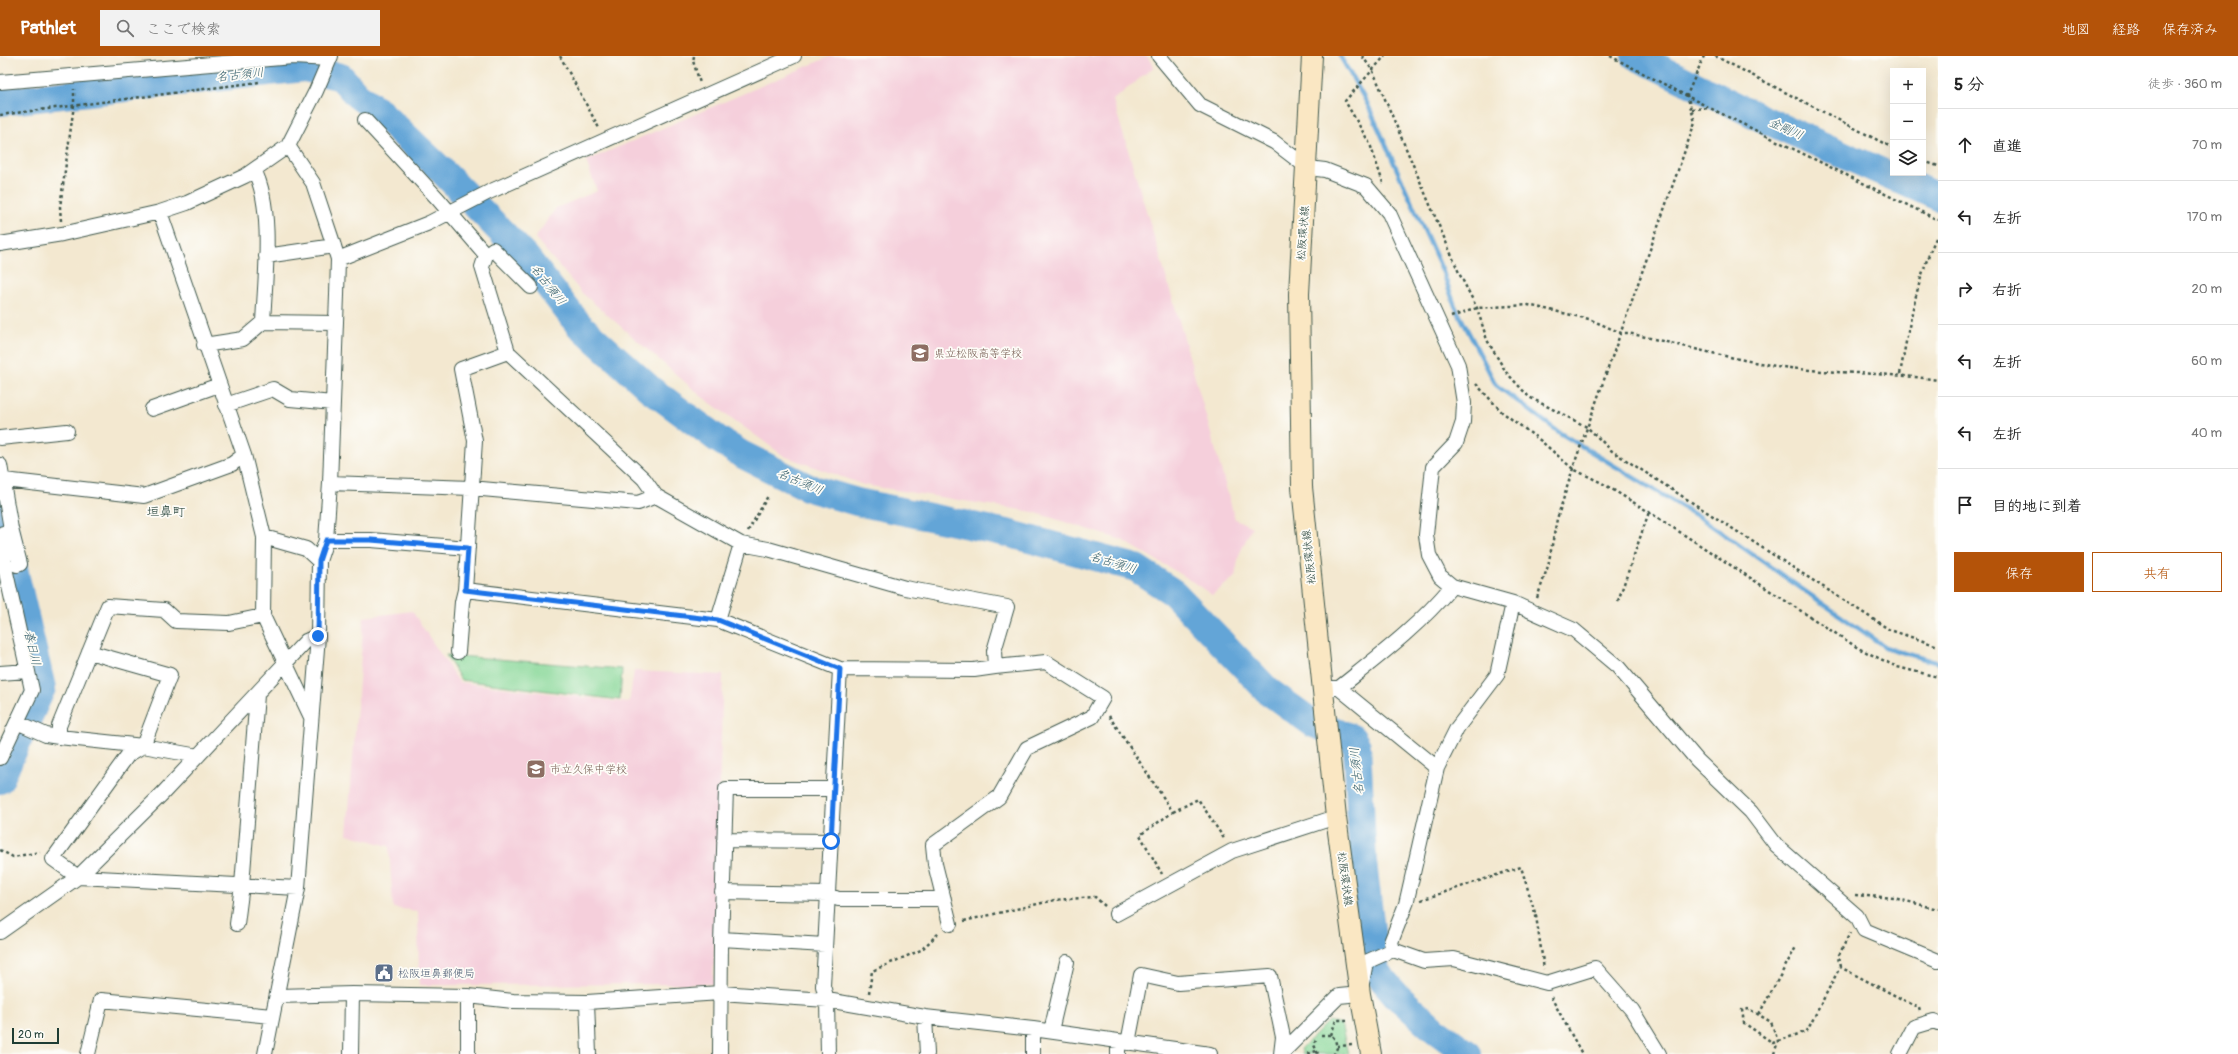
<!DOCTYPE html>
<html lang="ja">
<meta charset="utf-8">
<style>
body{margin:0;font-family:Pangolin,"Klee One",sans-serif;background:#f2f2f2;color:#222}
.controls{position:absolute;right:12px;top:12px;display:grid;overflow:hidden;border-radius:0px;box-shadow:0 4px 16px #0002}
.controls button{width:36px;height:36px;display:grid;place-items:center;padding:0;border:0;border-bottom:1px solid #e0e0e0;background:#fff;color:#222;font:20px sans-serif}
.scale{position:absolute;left:12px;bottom:10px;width:47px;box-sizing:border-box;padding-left:4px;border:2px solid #1f3d34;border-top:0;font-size:11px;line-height:14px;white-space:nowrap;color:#1f3d34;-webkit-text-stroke:3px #fdfcf7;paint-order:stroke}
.stop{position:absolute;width:12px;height:12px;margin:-9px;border:3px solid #1a73e8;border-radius:50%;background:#fff}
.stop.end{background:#1a73e8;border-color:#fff;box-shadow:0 1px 4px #0008}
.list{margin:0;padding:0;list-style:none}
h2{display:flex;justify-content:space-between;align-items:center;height:52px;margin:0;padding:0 16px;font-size:17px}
h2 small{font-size:13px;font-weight:400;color:#767676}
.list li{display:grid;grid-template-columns:26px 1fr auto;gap:12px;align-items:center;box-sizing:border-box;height:72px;padding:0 16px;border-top:1px solid #e0e0e0}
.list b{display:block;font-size:15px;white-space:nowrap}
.list em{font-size:13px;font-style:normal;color:#767676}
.actions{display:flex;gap:8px;padding:12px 16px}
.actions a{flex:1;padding:9px 0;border:1px solid #b45309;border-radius:0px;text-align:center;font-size:14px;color:#b45309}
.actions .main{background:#b45309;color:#fff}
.icon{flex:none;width:22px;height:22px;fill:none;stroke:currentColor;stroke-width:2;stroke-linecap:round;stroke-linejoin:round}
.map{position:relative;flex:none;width:1938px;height:998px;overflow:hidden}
header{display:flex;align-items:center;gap:24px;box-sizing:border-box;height:56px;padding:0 20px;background:#b45309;color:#fff}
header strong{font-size:19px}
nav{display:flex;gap:22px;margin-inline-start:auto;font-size:14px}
.search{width:280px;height:36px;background:#f2f2f2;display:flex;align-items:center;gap:10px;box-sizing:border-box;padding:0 14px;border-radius:0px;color:#767676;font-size:15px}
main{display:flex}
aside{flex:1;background:#fff}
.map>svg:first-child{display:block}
.built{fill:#f5cfdb}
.green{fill:#86d797;stroke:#528a66}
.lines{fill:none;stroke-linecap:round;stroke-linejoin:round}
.stream{stroke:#64a5d7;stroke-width:4.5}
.river{stroke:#64a5d7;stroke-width:28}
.street-casing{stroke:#3f574b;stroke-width:16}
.secondary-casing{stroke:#3f574b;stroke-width:22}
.path{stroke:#3f574b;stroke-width:2.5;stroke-dasharray:3 3;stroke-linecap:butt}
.street{stroke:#fff;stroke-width:14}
.secondary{stroke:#fae7c3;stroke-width:20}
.route{stroke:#1a73e8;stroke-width:5}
.labels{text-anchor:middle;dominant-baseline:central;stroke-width:3.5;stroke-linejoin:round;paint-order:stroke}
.street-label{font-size:11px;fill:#1f3d34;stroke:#fdfcf7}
.education-label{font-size:11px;fill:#785e54;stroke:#fdfcf7;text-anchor:start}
.service-label{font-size:11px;fill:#4e5e75;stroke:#fdfcf7;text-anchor:start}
.water-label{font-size:12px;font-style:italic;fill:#37616d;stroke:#fdfcf7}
.quarter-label{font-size:13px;fill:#1f3d34;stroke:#fdfcf7}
</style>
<header>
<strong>Pathlet</strong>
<div class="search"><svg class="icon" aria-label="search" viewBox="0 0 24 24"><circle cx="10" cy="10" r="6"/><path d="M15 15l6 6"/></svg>ここで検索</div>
<nav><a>地図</a><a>経路</a><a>保存済み</a></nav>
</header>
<main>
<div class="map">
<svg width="1938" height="998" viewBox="0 0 1938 998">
<rect width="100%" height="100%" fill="#fdfcf7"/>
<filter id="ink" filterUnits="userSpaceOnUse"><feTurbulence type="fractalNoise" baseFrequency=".025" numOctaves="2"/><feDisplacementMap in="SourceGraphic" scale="8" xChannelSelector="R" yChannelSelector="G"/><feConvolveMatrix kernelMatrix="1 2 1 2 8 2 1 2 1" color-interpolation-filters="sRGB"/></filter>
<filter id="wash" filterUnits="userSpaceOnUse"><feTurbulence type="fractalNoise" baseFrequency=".012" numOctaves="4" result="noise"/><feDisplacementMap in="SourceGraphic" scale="16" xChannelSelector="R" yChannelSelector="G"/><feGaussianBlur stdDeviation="0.9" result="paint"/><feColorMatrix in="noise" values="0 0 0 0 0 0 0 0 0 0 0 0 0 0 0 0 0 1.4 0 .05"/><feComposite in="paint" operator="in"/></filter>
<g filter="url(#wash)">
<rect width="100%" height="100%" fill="#f3e8d0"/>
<path class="built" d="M831,0H1147L1154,11L1113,44L1176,254L1235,463L1252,471L1239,499L1235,521L1212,539L1184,520L1122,484L1033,456L864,429L784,400L701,340L582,237L535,182L556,152L597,135L586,105Z
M412,555L459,626L629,647L634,615L723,619L713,928L419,929L418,855L393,852L389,790L347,778L364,561Z"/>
<path class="green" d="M446,599L622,613L620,644L461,624Z
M1328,965L1341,968L1348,998H1303L1301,993Z"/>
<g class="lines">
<path class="stream" d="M1340,0L1367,47L1443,216L1455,250L1496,329L1560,377L1699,461L1885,591L1938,607"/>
<path class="river" d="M1635,0L1761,62L1938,141
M0,46L304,12L341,21L357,39L380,56L441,114L525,200L579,269L650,333L719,384L741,398L809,432L857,446L1007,477L1136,512L1174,537L1268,635L1314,668L1352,682L1357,690L1363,806L1376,916L1397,940L1434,973L1468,998
M0,454L42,632L0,724"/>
</g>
</g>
<g filter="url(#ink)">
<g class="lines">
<g class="street-casing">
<path id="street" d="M1159,0L1200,49L1274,86L1308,112L1325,114L1366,130L1389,157L1458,309L1464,347L1463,366L1456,387L1433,411L1426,479L1429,499L1440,520L1452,530
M0,26L293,1L329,3
M365,64L438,143L486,199L482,211L508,296L644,423L656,440
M160,156L244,399L264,481L263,560L311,661
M0,188L62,178L160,156L187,147L245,120L288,90L316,35L331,0
M486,199L493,193L531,231
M266,200L334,190
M338,203L429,167L489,136L794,0
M263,266L336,267
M204,289L243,283L263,266C265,224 274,151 254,114
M508,296L461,313L475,385L465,534L718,564L741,488
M226,349L273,333L290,343L333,347
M152,353L219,329
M0,382L67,375
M0,409L11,473L20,508L17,509
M4,424L144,440L232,408L244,399
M330,427L471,432L638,447L656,440L741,488L768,493L905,532L1007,551L994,595L995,611L974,614L840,613L823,930L827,944L828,998
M264,481L306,493L319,505
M326,484H371L468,492
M718,564L840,613
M458,596L462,546L465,534
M0,617L28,615
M1330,632H1339L1437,712
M1339,632C1379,600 1419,570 1452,530L1513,547L1574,574L1618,611L1697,704L1751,756L1776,789L1857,860L1864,874L1938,905
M17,666L46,679L59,681V670L108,550L164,554L176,565L229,567L263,560
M59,681L143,690L170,619L89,596
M198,700L143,690L128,699L53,803L78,821L298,832
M0,702L32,634L5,512L3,477
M724,784L831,785
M722,836L827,838L838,843H944
M1116,858L1232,795L1336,761
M237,868L242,829L257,639
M950,868L935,808L933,789L999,741L1027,692L1092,661L1103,642L1046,606L995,611
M0,876L78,821L163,737L306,585L318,580
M721,883L825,889
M1393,894L1391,886L1406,848L1437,712L1457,672L1497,619L1513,547
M278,940L352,938L468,940L513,945L587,946L720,937L827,944L925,961L1033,973L1210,998
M468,940V998
M587,946L589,998
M925,961L927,998
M1051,975L1067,906
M1128,987L1141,919L1178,927L1270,920L1283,981L1281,998
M88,998L101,944L272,960
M265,998L298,832L318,580L319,505L326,484L330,427L337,239L338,203L332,184L313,127L288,90
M351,998L352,938
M720,998L721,887L726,733H834
M1033,998V973
M1118,998V985
M1281,998L1339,940L1360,938L1366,906L1393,894L1424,905L1454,903L1547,927L1595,912L1632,954L1659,998
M1900,998L1914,971L1934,965L1938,967"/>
</g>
<g class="secondary-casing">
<path id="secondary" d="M1312,0L1299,238L1302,431L1336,761L1360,938L1371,998"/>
</g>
<path class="path" d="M560,0L599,72
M694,0L693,5L700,27
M1362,0L1373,15L1460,219L1477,252L1487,284L1506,316L1529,341L1587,371L1612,395L1890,574L1938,590
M1610,0L1710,52L1938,164
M1715,0L1893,92
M1692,53L1710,52
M0,59L259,26
M1923,105L1938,110
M1383,127L1370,88L1345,45L1385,0
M61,165L60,151L74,49V33
M1451,261L1477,252L1528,249L1589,263L1621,277H1628C1673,287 1719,300 1765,308C1822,319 1881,315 1938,324
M1900,318C1909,271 1916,224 1937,180
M1476,328L1502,356L1541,385L1573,413L1602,427L1649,456L1858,592L1897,611L1938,621
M748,475L768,440
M1537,542L1548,510L1557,463L1575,406L1695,66L1687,39L1704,0
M1618,545L1649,456
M1109,660L1173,756L1140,779L1162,818
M1173,756L1198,743L1225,784
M0,794L13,801L40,796
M1855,839L1894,842L1938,853
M1421,844L1521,811L1536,860L1544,913
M964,865L1055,844L1095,841L1105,850
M1840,911L1838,901L1850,877
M869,937L872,915L921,894L940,876
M1551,941L1582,998
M1759,958L1796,891
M1321,979H1331L1335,983L1337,992L1334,998
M1331,979L1336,964H1347
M1316,984L1314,989L1318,998
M1337,990L1353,989
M1308,998L1316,995
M1774,998L1778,985L1771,966L1749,953L1742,954L1744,967L1773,987L1807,975L1840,911L1919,952L1920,956"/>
<use href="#street" class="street"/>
<use href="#secondary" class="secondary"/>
</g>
</g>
<g class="lines" filter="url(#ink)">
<path class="route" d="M318,580L319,505L326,484H371L468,492L465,534L718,564L840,613L831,785"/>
</g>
<defs>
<g id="school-square" transform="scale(1)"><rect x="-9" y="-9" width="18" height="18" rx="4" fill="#8d6e63" stroke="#fdfcf7"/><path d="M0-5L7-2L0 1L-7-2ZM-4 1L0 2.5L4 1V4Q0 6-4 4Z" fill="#fff"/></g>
<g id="civic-square" transform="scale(1)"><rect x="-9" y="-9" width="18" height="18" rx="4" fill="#5c6f8a" stroke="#fdfcf7"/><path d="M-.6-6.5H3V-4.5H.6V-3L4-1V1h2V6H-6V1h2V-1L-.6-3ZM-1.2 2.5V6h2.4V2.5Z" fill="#fff"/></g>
</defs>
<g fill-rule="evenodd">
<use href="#school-square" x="920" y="297"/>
<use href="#school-square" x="536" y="713"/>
<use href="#civic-square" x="384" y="917"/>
</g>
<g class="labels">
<g class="street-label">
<text transform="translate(1303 177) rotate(-86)">松阪環状線</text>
<text transform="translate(1309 501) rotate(-96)">松阪環状線</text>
<text transform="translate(1345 823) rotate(82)">松阪環状線</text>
</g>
<g class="education-label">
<text x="934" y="297">県立松阪高等学校</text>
<text x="550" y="713">市立久保中学校</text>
</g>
<g class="service-label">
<text x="398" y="917">松阪垣鼻郵便局</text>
</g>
<g class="water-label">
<text transform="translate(240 19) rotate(-6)">名古須川</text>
<text transform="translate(1786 73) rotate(24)">金剛川</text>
<text transform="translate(548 229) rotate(52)">名古須川</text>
<text transform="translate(800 426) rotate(23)">名古須川</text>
<text transform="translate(1113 507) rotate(17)">名古須川</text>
<text transform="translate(32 592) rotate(77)">春日川</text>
<text transform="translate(1357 715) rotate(-96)">名古須川</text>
</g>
<g class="quarter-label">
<text x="166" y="456">垣鼻町</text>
</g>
</g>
</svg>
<div class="controls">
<button>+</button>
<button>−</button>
<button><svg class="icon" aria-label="layers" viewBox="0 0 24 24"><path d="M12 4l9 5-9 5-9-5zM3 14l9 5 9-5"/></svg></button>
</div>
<div class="scale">20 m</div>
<div class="stop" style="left:831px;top:785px"></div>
<div class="stop end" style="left:318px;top:580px"></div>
</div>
<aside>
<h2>5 分<small>徒歩 · 360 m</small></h2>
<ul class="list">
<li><svg class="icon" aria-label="ahead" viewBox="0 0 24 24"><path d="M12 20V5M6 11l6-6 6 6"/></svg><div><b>直進</b></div><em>70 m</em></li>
<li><svg class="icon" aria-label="left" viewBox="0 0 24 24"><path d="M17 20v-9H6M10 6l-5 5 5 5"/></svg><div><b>左折</b></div><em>170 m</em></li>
<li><svg class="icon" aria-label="right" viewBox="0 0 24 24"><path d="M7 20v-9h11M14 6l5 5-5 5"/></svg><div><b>右折</b></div><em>20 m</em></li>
<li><svg class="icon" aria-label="left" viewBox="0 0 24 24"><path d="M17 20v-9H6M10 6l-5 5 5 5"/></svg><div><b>左折</b></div><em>60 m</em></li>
<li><svg class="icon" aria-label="left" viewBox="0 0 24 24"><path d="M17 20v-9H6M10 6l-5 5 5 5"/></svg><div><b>左折</b></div><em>40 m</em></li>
<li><svg class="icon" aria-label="arrive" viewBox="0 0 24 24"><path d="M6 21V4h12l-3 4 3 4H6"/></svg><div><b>目的地に到着</b></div></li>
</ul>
<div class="actions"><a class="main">保存</a><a>共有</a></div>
</aside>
</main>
